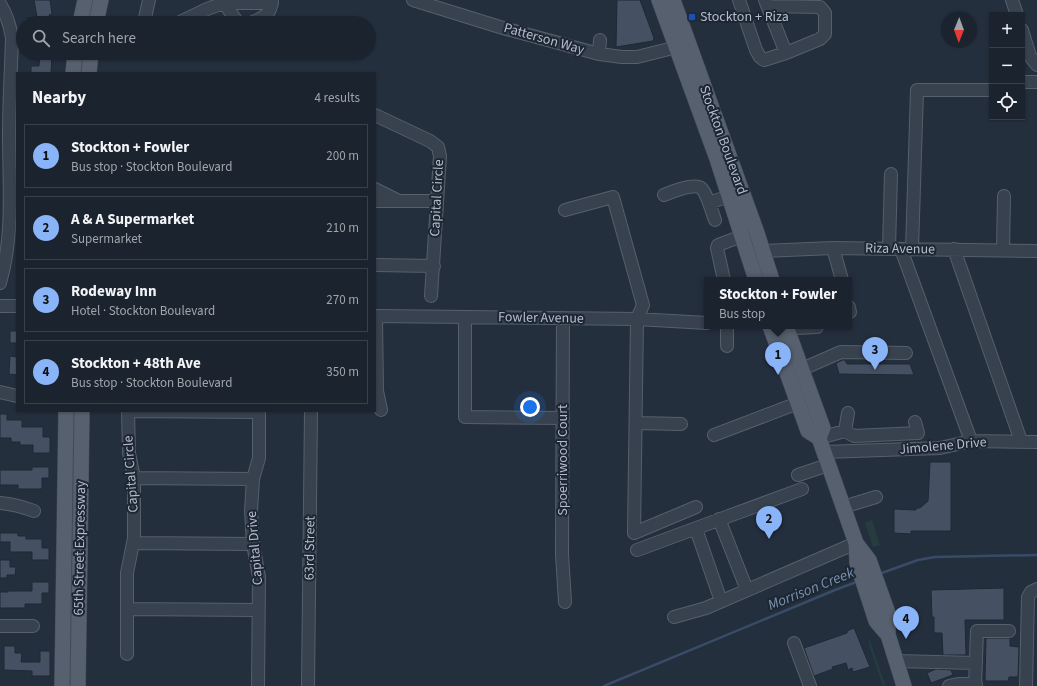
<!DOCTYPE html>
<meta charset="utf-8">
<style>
body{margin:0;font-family:"Source Sans 3",sans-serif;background:#282f3a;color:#f1f3f6}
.controls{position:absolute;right:12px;top:12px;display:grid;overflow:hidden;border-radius:0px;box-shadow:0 1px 3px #0004}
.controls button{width:36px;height:36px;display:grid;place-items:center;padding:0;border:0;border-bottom:1px solid #39404a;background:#1b232e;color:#f1f3f6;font:20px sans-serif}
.compass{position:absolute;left:941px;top:12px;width:36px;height:36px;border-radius:50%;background:#1b232e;box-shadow:0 1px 3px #0004;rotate:181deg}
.you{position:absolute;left:530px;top:407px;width:14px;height:14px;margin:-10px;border:3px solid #fff;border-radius:50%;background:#1a73e8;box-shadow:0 0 0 6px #1a73e833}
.badge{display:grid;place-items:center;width:26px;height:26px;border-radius:50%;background:#8ab4f8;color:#111;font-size:13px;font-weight:700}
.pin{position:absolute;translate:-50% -33px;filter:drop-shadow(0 1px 2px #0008)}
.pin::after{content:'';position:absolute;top:21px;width:14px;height:12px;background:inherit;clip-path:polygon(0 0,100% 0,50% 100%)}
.popup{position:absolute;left:704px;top:277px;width:148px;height:52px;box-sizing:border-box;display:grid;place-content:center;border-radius:0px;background:#1b232e;filter:drop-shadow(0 1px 3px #0005);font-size:13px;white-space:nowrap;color:#a0a4aa}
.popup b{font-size:15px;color:#f1f3f6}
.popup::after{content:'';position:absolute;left:50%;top:100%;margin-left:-8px;border:8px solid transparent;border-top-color:#1b232e}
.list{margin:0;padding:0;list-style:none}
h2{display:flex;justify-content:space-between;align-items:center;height:52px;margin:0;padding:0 16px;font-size:17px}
h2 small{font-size:13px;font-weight:400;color:#a0a4aa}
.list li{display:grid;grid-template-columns:26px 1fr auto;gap:12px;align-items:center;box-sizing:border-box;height:64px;margin:0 8px 8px;padding:0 8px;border:1px solid #39404a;border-radius:0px}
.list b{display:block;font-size:15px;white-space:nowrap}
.list p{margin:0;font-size:13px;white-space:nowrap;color:#a0a4aa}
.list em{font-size:13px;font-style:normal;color:#a0a4aa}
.icon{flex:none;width:22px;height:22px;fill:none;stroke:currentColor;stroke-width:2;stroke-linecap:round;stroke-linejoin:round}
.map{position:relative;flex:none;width:1037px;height:686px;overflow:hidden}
.search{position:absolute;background:#1b232e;box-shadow:0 1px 3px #0004;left:16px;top:16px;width:360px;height:44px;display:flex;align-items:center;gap:10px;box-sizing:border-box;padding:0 14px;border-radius:22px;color:#a0a4aa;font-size:15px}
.panel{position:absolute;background:#1b232e;box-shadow:0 1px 3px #0004;left:16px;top:72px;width:360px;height:340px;border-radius:0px}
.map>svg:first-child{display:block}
.green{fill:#263c3f}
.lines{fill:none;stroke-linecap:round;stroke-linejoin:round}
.stream{stroke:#394c67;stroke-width:2.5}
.building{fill:#455162;stroke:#1f2835}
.minor-casing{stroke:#565f6c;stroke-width:14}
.major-casing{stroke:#414a57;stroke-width:16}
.minor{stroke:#38414e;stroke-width:12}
.major{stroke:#56606e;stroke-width:15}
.transit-dot{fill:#1a4fb4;stroke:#1d2633;stroke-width:1.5}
.labels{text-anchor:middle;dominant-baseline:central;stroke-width:4;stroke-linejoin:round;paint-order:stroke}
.poi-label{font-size:14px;fill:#b4bcc9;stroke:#1d2633;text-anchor:start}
.street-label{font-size:14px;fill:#b4bcc9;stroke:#1d2633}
.water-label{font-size:15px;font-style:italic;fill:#7c92b1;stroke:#1d2633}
</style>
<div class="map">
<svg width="1037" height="686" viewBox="0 0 1037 686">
<rect width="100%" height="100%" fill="#242f3e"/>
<path class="green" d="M872,520L880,545L873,547L865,523Z
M869,638L885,685L883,686L869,645Z"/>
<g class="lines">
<path class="stream" d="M879,574L918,560L935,557L1037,555
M604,686L835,590L859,581"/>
</g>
<path class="building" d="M34,0H50L52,14L49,15L51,23H24V19L37,17Z
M617,0H640L654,38L653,41L616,47Z
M40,54H52L51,73H31V66H39Z
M10,331H17V343H10Z
M10,356L17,357V375L9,374Z
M843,360H845L847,364H910L914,375L839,374L836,363Z
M0,414H7V420H22V427H43V437H50V453H33V445H20V442H11V438H0Z
M930,462H951V531H911V534L894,533V509L916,510V508H920L928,501Z
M32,467H49V478H42V489H18V485H0V470H32Z
M0,533H18V536H26V539H42V548H49V560H32V552H10V542H0Z
M0,560H10V567H16L15,575H7V578H0Z
M32,582H49V593H42V604H25V608H0V592H8V591H32Z
M1004,588V620H965L966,655H943L942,633H934V617H932L931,590Z
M854,628L870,667L853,672L852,668L848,670L846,663L832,667L833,669L814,676L804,648L847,633V631Z
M986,638H1010V646L1019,647L1018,677H1009L1008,681H985Z
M4,646H15V653H22L21,662H40V651H50V676H32V671L4,670Z
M936,669L951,670L953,675L931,683L927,673Z"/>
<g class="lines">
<g class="minor-casing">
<path id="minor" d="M413,0L503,28L599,54L622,57H637L677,47
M739,0L756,50L760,57L764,60L786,53L765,0
M1012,0L1017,15
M224,3L238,23
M0,4C7,15 10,25 12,38C11,70 9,103 9,135C9,184 14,235 0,283
M768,6L820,7L825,13V34L820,39L786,53
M146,23L145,18L149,0
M178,23L207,9L224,3H272
M251,23C264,17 271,15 272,0
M1022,30L1030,56L1037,65
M599,54L600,40
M1022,82H1037
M375,115L430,141L438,147L440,156L431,296
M375,189L397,200
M664,195C671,192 694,183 701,188C707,193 712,212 715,220
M375,201H437
M709,203L729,196
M565,210L613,197L643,305L637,319L634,533L696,507
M833,248L842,280
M889,248L891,174
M901,249L971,441
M912,249L917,90H992
M954,249L1021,441
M1003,250L1004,196
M763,251L833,248L1037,251
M375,265L434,266
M724,280L717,248L718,245L742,236
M0,306H17
M849,307L850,312
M375,316L637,319L707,323
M376,316L377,391L381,410
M465,317V417L563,418
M563,318L562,554L565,602
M727,326V346
M776,326L798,328L817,327
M802,369L841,352L906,353
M0,392L17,396
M128,411L259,412
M636,423L681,424
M845,431L848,413
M714,435L798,403
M819,438L845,431L854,436L918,433L915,422
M824,452L940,448L971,441L1037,442
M798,475L828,465
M134,478L253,479
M0,503C12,504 23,507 34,511
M843,507L876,497
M719,519L747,590
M696,529L721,601
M133,543L253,544
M637,550C692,530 747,509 802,489
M127,609L258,610
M674,617L706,608L856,543
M0,626H33
M794,643L810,686
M127,654V573L134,538V478L129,453L128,411
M896,661L976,663
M258,686L259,577L253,544L251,511L253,479L259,458V411
M308,686L311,411
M949,686L958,684H976
M975,686L977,631H1009
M1026,686L1028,597L1031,592L1037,589"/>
</g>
<g class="major-casing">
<path id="major" d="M659,0L717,159L756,280
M673,0L757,233L772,280
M80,23L85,0
M96,23L101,0
M73,73L75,53
M89,73L91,53
M770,326L808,431L819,438L824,452L856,543L857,563L876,621L888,635
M786,326L823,428L819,438
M856,543L869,560L888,613V635L904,686
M62,686L66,411
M78,686L82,411"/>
</g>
<use href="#minor" class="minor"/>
<use href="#major" class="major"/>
</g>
<rect class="transit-dot" x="688" y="13" width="8" height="8" rx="2"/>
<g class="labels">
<g class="poi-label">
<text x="700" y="17">Stockton + Riza</text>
</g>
<g class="street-label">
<text transform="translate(544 39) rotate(16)">Patterson Way</text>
<text transform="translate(723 140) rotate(70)">Stockton Boulevard</text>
<text transform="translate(437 198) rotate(-87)">Capital Circle</text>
<text transform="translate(900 249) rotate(1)">Riza Avenue</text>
<text transform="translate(541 318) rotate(1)">Fowler Avenue</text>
<text transform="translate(943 446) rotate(-5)">Jimolene Drive</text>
<text transform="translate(563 460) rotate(-90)">Spoerriwood Court</text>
<text transform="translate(131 474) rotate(-94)">Capital Circle</text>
<text transform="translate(80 548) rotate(-89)">65th Street Expressway</text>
<text transform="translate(255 548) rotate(-95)">Capital Drive</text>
<text transform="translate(310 548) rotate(-89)">63rd Street</text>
</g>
<g class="water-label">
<text transform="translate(811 589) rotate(-22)">Morrison Creek</text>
</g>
</g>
</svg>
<div class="controls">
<button>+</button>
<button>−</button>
<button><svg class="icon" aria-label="locate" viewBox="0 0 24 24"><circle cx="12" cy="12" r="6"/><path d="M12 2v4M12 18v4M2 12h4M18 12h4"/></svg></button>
</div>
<svg class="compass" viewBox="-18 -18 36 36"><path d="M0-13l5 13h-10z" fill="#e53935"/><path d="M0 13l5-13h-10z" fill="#a0a4aa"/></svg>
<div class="you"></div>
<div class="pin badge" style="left:778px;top:375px">1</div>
<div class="popup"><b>Stockton + Fowler</b>Bus stop</div>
<div class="pin badge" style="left:769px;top:539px">2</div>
<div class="pin badge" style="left:875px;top:370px">3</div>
<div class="pin badge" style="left:906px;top:639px">4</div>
<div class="search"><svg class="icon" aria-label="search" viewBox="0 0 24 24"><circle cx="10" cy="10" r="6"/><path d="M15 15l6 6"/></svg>Search here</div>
<section class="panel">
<h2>Nearby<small>4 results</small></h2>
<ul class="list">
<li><span class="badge">1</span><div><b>Stockton + Fowler</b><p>Bus stop · Stockton Boulevard</p></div><em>200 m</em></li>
<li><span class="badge">2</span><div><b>A &amp; A Supermarket</b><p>Supermarket</p></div><em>210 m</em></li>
<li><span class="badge">3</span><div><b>Rodeway Inn</b><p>Hotel · Stockton Boulevard</p></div><em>270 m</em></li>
<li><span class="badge">4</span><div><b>Stockton + 48th Ave</b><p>Bus stop · Stockton Boulevard</p></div><em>350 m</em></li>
</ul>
</section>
</div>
